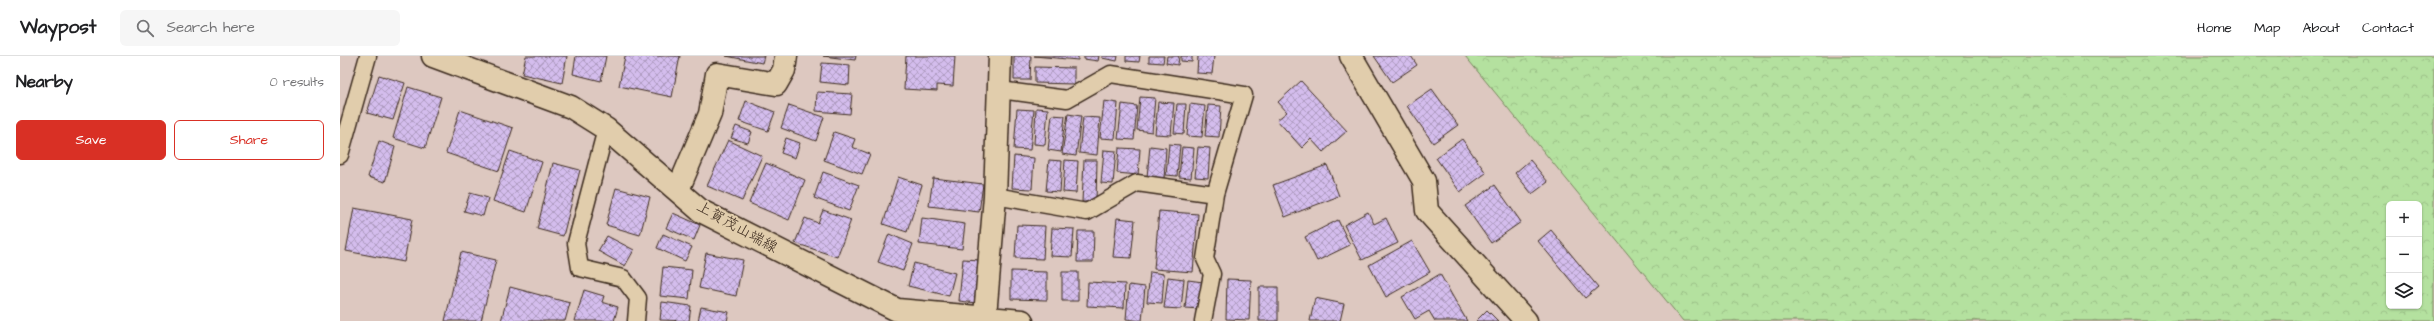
<!DOCTYPE html>
<meta charset="utf-8">
<style>
body{margin:0;font-family:"Architects Daughter","Klee One",sans-serif;background:#f6f6f6;color:#202124}
.controls{position:absolute;right:12px;bottom:12px;display:grid;overflow:hidden;border-radius:6px;box-shadow:0 1px 3px #0004}
.controls button{width:36px;height:36px;display:grid;place-items:center;padding:0;border:0;border-bottom:1px solid #e0e0e0;background:#fff;color:#202124;font:20px sans-serif}
.list{margin:0;padding:0;list-style:none}
h2{display:flex;justify-content:space-between;align-items:center;height:52px;margin:0;padding:0 16px;font-size:17px}
h2 small{font-size:13px;font-weight:400;color:#757577}
.actions{display:flex;gap:8px;padding:12px 16px}
.actions a{flex:1;padding:9px 0;border:1px solid #d93025;border-radius:6px;text-align:center;font-size:14px;color:#d93025}
.actions .main{background:#d93025;color:#fff}
.icon{flex:none;width:22px;height:22px;fill:none;stroke:currentColor;stroke-width:2;stroke-linecap:round;stroke-linejoin:round}
.map{position:relative;flex:none;width:2094px;height:265px;overflow:hidden}
header{display:flex;align-items:center;gap:24px;box-sizing:border-box;height:56px;padding:0 20px;background:#fff;border-bottom:1px solid #e0e0e0}
header strong{font-size:19px}
nav{display:flex;gap:22px;margin-inline-start:auto;font-size:14px}
.search{width:280px;height:36px;background:#f6f6f6;display:flex;align-items:center;gap:10px;box-sizing:border-box;padding:0 14px;border-radius:6px;color:#757577;font-size:15px}
main{display:flex}
aside{flex:1;background:#fff}
.map>svg:first-child{display:block}
.forest{fill:url(#forest-crowns);stroke:#78865e;fill-rule:evenodd}
.building{fill:url(#building-cross-hatch);stroke:#3b2a1e}
.lines{fill:none;stroke-linecap:round;stroke-linejoin:round}
.lane-casing{stroke:#3b2a1e;stroke-width:19}
.street-casing{stroke:#3b2a1e;stroke-width:25}
.secondary-casing{stroke:#3b2a1e;stroke-width:25}
.lane{stroke:#e1cdac;stroke-width:16}
.street{stroke:#e1cdac;stroke-width:22}
.secondary{stroke:#e1cdac;stroke-width:22}
.labels{text-anchor:middle;dominant-baseline:central;stroke-width:4;stroke-linejoin:round;paint-order:stroke}
.street-label{font-size:15px;fill:#3b2a1e;stroke:#e1cdac}
</style>
<header>
<strong>Waypost</strong>
<div class="search"><svg class="icon" aria-label="search" viewBox="0 0 24 24"><circle cx="10" cy="10" r="6"/><path d="M15 15l6 6"/></svg>Search here</div>
<nav><a>Home</a><a>Map</a><a>About</a><a>Contact</a></nav>
</header>
<main>
<aside>
<h2>Nearby<small>0 results</small></h2>
<ul class="list">
</ul>
<div class="actions"><a class="main">Save</a><a>Share</a></div>
</aside>
<div class="map">
<svg width="2094" height="265" viewBox="0 0 2094 265">
<defs>
<pattern id="forest-crowns" width="20" height="18" patternUnits="userSpaceOnUse"><rect width="20" height="18" fill="#b4e19f"/><path d="M2 6a3 3 0 1 1 6 0M12 15a3 3 0 1 1 6 0" fill="none" stroke="#9cc188"/></pattern>
<pattern id="building-cross-hatch" width="8" height="8" patternUnits="userSpaceOnUse"><rect width="8" height="8" fill="#d4bded"/><path d="M0 0l8 8M0 8l8-8" fill="none" stroke="#ad9abf"/></pattern>
</defs>
<rect width="100%" height="100%" fill="#ddc8c0"/>
<filter id="ink" filterUnits="userSpaceOnUse"><feTurbulence type="fractalNoise" baseFrequency=".025" numOctaves="2"/><feDisplacementMap in="SourceGraphic" scale="8" xChannelSelector="R" yChannelSelector="G"/><feConvolveMatrix kernelMatrix="1 2 1 2 8 2 1 2 1" color-interpolation-filters="sRGB"/></filter>
<g filter="url(#ink)">
<path class="forest" d="M1125,0H2094V265H1343ZM2049,148H2079V250H2049Z"/>
<path class="building" d="M186,0H227L222,27L182,18Z
M236,0H266L261,25L233,18Z
M285,0H340L332,41L279,30Z
M386,0H424L422,7Z
M483,0H516L515,4Z
M566,0H615L613,30L597,29V35L564,33Z
M674,0H691L690,24H674Z
M694,0H738V4Z
M744,0H759L758,5L744,3Z
M762,0H778L777,5L762,2Z
M786,0H800L799,6L786,5Z
M809,0H824L823,7L809,6Z
M827,0H839L838,9L826,7Z
M841,0H852V6L841,5Z
M858,0H874L872,18L857,17Z
M1034,0H1071L1077,9L1052,26Z
M482,7L510,9L509,29L480,26Z
M695,11L734,12V28L695,27Z
M39,19L65,27L53,64L27,57Z
M961,25L1007,75L983,96L971,83L962,92L937,64L947,56L938,46Z
M68,31L101,41L85,92L53,82Z
M1092,33L1118,69L1093,87L1067,50Z
M477,36L512,38L510,58L476,55Z
M800,41L815,42L812,76L797,74Z
M406,45L435,56L428,75L399,65Z
M764,45L778,47L775,83L760,82Z
M818,46L834,47L831,79L815,78Z
M782,48L797,50L794,84L778,83Z
M837,48H846L844,78L834,77Z
M850,48L865,50L862,81L847,80Z
M449,49L484,61L476,85L441,72Z
M868,49L881,50L879,81L865,80Z
M696,52L708,53L705,89L694,88Z
M677,53L694,54L690,94L674,93Z
M120,54L173,72L159,115L106,97Z
M728,58L741,60L736,100L722,98Z
M712,59L725,60L721,96L708,94Z
M743,61L760,62L757,99L739,97Z
M396,70L412,76L408,87L391,82Z
M494,76L515,83L512,91L530,98L522,118L484,104Z
M446,82L460,87L455,102L441,97Z
M1122,83L1146,117L1120,136L1096,102Z
M388,84L422,100L402,145L367,130Z
M39,85L55,91L45,126L28,121Z
M829,88L840,89L837,120L826,119Z
M810,90L826,92L824,123L807,121Z
M842,91L854,92L851,122L839,121Z
M858,91L870,92L868,122L855,121Z
M779,92L800,93L798,119L777,117Z
M764,94L776,95L773,128L761,127Z
M170,95L202,106L186,156L153,145Z
M674,100L694,102L692,133L672,132Z
M709,104L722,105L720,136L706,135Z
M725,104L738,105L736,137L723,136Z
M744,104H757L756,146H742Z
M1190,104L1208,126L1192,138L1175,117Z
M213,107L240,114L223,180L197,173Z
M426,107L465,124L449,164L409,147Z
M987,109L999,140L945,161L933,129Z
M483,116L519,129L509,155L474,142Z
M558,121L582,129L567,176L543,168Z
M593,122L643,128L639,156L589,150Z
M1155,129L1181,166L1151,187L1125,150Z
M276,132L310,141L300,179L266,169Z
M130,137L148,142L143,160L124,155Z
M14,152L72,163L64,206L6,195Z
M483,154L511,164L497,201L455,187L465,162L478,167Z
M819,155L858,158L853,216L814,213Z
M1028,156L1034,168L1046,162L1058,187L1022,204L1004,169Z
M333,157L360,169L354,184L326,172Z
M582,162L625,168L622,193L579,188Z
M777,162L795,164L791,202L773,201Z
M998,164L1010,189L977,205L965,181Z
M677,169L705,170L703,203L675,202Z
M712,172L734,173L732,201L710,200Z
M1211,174L1258,231L1245,242L1198,185Z
M738,175H754L753,206H737Z
M323,178L352,191L345,205L317,192Z
M549,178L573,188L563,215L538,206Z
M267,180L294,194L285,210L258,195Z
M1072,185L1090,216L1046,241L1029,209Z
M121,196L156,204L141,265H105Z
M366,197L403,204L396,240L359,232Z
M623,203L641,204L637,247L619,245Z
M574,207L615,217L609,240L568,230Z
M323,211L352,214L349,243L320,240Z
M671,215L707,216V244L671,243Z
M722,216H738V245H722Z
M810,216L824,218L822,247L807,246Z
M1100,218L1113,241L1127,265H1095L1089,255L1075,263L1062,241Z
M828,221L844,223L841,253L824,252Z
M887,223L911,224L909,264L886,263Z
M848,224L863,226L860,253L845,252Z
M748,226L785,228L784,252L747,250Z
M789,229L805,231L802,265L786,263Z
M170,231L230,247L225,265H161Z
M919,231H938V265H919Z
M244,234L264,240L262,246L278,251L274,265H235Z
M975,242L1004,248L1000,265H970Z
M322,246L351,250L349,265L320,264Z
M361,251L389,256L387,265H358Z
M1147,254L1158,265H1136Z"/>
<g class="lines">
<g class="lane-casing">
<path id="lane" d="M660,34L727,43L771,18L904,39L875,138L865,203L872,218L863,265
M266,73L236,187L240,212L283,222L298,242L296,265
M0,99L28,0
M655,140L747,156L797,127L875,138"/>
</g>
<g class="street-casing">
<path id="street" d="M1011,0L1084,125L1087,155L1186,265
M338,134L370,58L377,18L436,28L444,14L446,0
M645,260L655,140L660,0"/>
</g>
<g class="secondary-casing">
<path id="secondary" d="M93,0L231,51L266,73L361,155L557,254L682,265"/>
</g>
<use href="#lane" class="lane"/>
<use href="#street" class="street"/>
<use href="#secondary" class="secondary"/>
</g>
</g>
<g class="labels">
<g class="street-label">
<text transform="translate(397 171) rotate(29)">上賀茂山端線</text>
</g>
</g>
</svg>
<div class="controls">
<button>+</button>
<button>−</button>
<button><svg class="icon" aria-label="layers" viewBox="0 0 24 24"><path d="M12 4l9 5-9 5-9-5zM3 14l9 5 9-5"/></svg></button>
</div>
</div>
</main>
